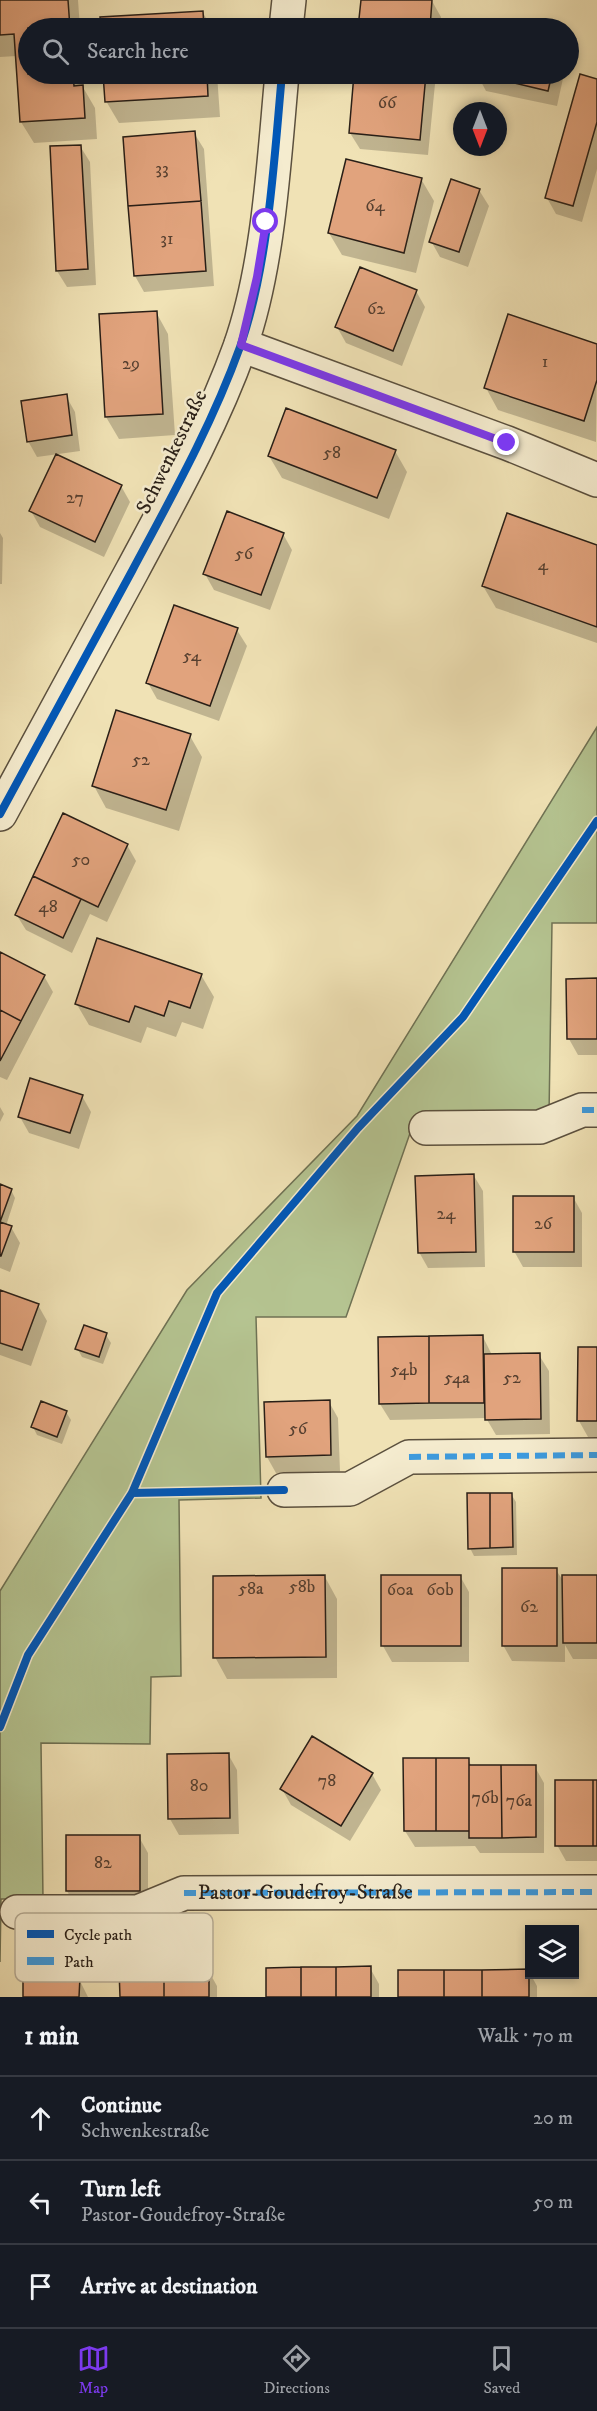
<!DOCTYPE html>
<meta charset="utf-8">
<style>
body{margin:0;font-family:"IM FELL DW Pica",serif;background:#20242c;color:#f1f3f6}
.controls{position:absolute;right:18px;bottom:18px;display:grid;overflow:hidden;border-radius:0px;box-shadow:0 3px 9px #0003}
.controls button{width:54px;height:54px;display:grid;place-items:center;padding:0;border:0;border-bottom:2px solid #363941;background:#171b24;color:#f1f3f6;font:30px sans-serif}
.compass{position:absolute;left:453px;top:102px;width:54px;height:54px;border-radius:50%;background:#171b24;box-shadow:0 3px 9px #0003;rotate:180deg}
.stop{position:absolute;width:18px;height:18px;margin:-14px;border:4px solid #7c3aed;border-radius:50%;background:#fff}
.stop.end{background:#7c3aed;border-color:#fff;box-shadow:0 2px 6px #0008}
.list{margin:0;padding:0;list-style:none}
h2{display:flex;justify-content:space-between;align-items:center;height:78px;margin:0;padding:0 24px;font-size:26px}
h2 small{font-size:20px;font-weight:400;color:#9ea1a6}
.list li{display:grid;grid-template-columns:39px 1fr auto;gap:18px;align-items:center;box-sizing:border-box;height:84px;padding:0 24px;border-top:2px solid #363941}
.list b{display:block;font-size:22px;white-space:nowrap}
.list p{margin:0;font-size:20px;white-space:nowrap;color:#9ea1a6}
.list em{font-size:20px;font-style:normal;color:#9ea1a6}
.icon{flex:none;width:33px;height:33px;fill:none;stroke:currentColor;stroke-width:2;stroke-linecap:round;stroke-linejoin:round}
.map{position:relative;flex:none;width:597px;height:1997px;overflow:hidden}
.search{position:absolute;background:#171b24;box-shadow:0 3px 9px #0003;left:18px;right:18px;top:18px;height:66px;display:flex;align-items:center;gap:15px;box-sizing:border-box;padding:0 21px;border-radius:33px;color:#9ea1a6;font-size:22px}
.sheet{height:330px;background:#171b24}
nav{display:flex;justify-content:space-around;align-items:center;box-sizing:border-box;height:84px;border-top:2px solid #363941;background:#171b24;font-size:16px;color:#9ea1a6}
nav a{display:grid;justify-items:center;gap:3px}
nav .on{color:#7c3aed}
.map>svg:first-child{display:block}
.green{fill:#b5c491;stroke:#6f7254;stroke-width:1.5}
.shadow{fill:#0003}
.building{fill:#e1a37d;stroke:#291f17;stroke-width:1.5}
.lines{fill:none;stroke-linecap:round;stroke-linejoin:round}
.minor-casing{stroke:#5b503e;stroke-width:36}
.minor{stroke:#f5eccf;stroke-width:33}
.quiet{stroke:#3d9bdf;stroke-width:6;stroke-dasharray:12 6;stroke-linecap:butt}
.cycleway-casing{stroke:#f5eccf;stroke-width:11}
.cycleway{stroke:#0057b8;stroke-width:8}
.route{stroke:#7c3aed;stroke-width:8}
.labels{text-anchor:middle;dominant-baseline:central;stroke-width:5;stroke-linejoin:round;paint-order:stroke}
.number-label{font-size:18px;fill:#574030}
.street-label{font-size:21px;fill:#291f17;stroke:#f5eccf}
.key{fill:#f5eccf;stroke:#b8ae98;stroke-width:1.5}
.key-label{font-size:16px;fill:#291f17}
</style>
<div class="map">
<svg width="597" height="1997" viewBox="0 0 597 1997">
<rect width="100%" height="100%" fill="#f0e2b5"/>
<filter id="stains"><feTurbulence type="fractalNoise" baseFrequency=".00333" numOctaves="4"/><feColorMatrix values="0 0 0 0 .2 0 0 0 0 .09 0 0 0 0 .02 0 0 0 .5 -.17"/></filter>
<radialGradient id="worn" r=".72"><stop offset=".6" stop-color="#630" stop-opacity="0"/><stop offset="1" stop-color="#630" stop-opacity=".3"/></radialGradient>
<path class="green" d="M597,727V923H552L549,1115L416,1116L346,1317H256L261,1498L179,1500L181,1676L151,1677L150,1744L41,1743L43,1899H1L0,1962V1591L187,1290L357,1116Z"/>
<path class="shadow" d="M0,0H78L80,28H28V74H83L84,89L95,108L97,139L34,143L21,122L17,56L0,57Z
M362,0L432,1L441,17L440,28H360Z
M203,13L212,28H102V18Z
M488,20L526,28H487Z
M105,74H217L220,117L119,123L106,101Z
M356,74H436L428,155L360,149L350,133Z
M477,74H564L557,106L486,91Z
M597,81V169L582,222L556,214L547,198Z
M194,133L204,149L214,286L144,292L135,276Z
M80,146L90,162L96,285L67,287L57,271Z
M421,179L434,201L416,273L342,255L329,233Z
M479,190L489,206L468,267L440,257L431,241Z
M416,291L425,307L402,366L346,343L337,327Z
M156,312L168,334L175,435L119,439L106,417L100,316Z
M597,345L596,442L498,410L486,388Z
M66,396L75,412L80,451L37,457L28,441Z
M395,451L407,472L389,519L282,478L269,456Z
M121,486L130,502L104,557L40,527L31,511Z
M0,533L3,538L2,584H0Z
M283,534L292,550L270,610L214,590L205,574Z
M597,547V643L496,608L483,586Z
M237,630L247,646L219,721L157,699L148,683Z
M190,736L202,757L179,831L106,808L94,786Z
M64,815L127,845L136,861L107,922L90,914L72,953L26,930L16,914Z
M0,954L44,976L53,992L7,1080L0,1077Z
M201,975L214,997L203,1029L182,1022L176,1037L147,1027L141,1043L89,1025L76,1003Z
M568,980H597V1055H578L569,1039Z
M82,1096L91,1112L79,1149L29,1133L20,1117Z
M0,1107L4,1114L0,1122Z
M474,1176L483,1191L485,1267L428,1268L419,1252Z
M0,1186L11,1190L15,1198L6,1226L11,1227L20,1243L10,1272L0,1268Z
M573,1197L582,1213V1267H523L514,1251Z
M0,1292L38,1305L47,1321L31,1366L0,1355Z
M106,1335L111,1343L103,1364L82,1357L77,1348Z
M483,1337L492,1355H539L549,1371L550,1434L496,1435L486,1418L390,1420L380,1404Z
M597,1349V1437H588L579,1421Z
M329,1402L338,1418L340,1471L276,1473L267,1457Z
M66,1412L71,1420L62,1444L37,1435L33,1427Z
M511,1494L516,1502L517,1555L474,1556L470,1548Z
M556,1570L564,1582L597,1576V1659H573L565,1645V1662L512,1661L503,1645Z
M460,1576L469,1592V1662H392L383,1646Z
M325,1577L337,1599V1678L227,1679L215,1657Z
M228,1754L237,1770L239,1834L179,1835L170,1819Z
M468,1759L472,1767H535L544,1783V1853H480L475,1846L415,1847L405,1831Z
M372,1774L381,1790L350,1841L291,1805L282,1789Z
M597,1782V1861H566L557,1845Z
M139,1837L148,1853V1907H76L67,1891Z
M370,1968L379,1984V1997H268Z
M208,1970L217,1986V1997H121Z
M528,1970L537,1986V1997H400Z
M79,1979L88,1997H24Z"/>
<path class="building" d="M0,0H68L70,28H28V74H73L74,86L83,85L85,118L20,122L14,34L0,35Z
M361,0H432L430,28H358Z
M203,11L204,28H101L100,17Z
M487,19L534,28H485Z
M103,74H207L208,96L105,102Z
M354,74H426L420,140L349,133Z
M476,74H552L548,91Z
M580,74L597,79V122L573,206L545,198Z
M195,131L201,201L128,206L123,137Z
M81,145L88,269L56,271L50,146Z
M346,159L422,178L404,253L328,233Z
M451,179L480,189L459,252L429,242Z
M201,201L206,271L134,276L128,206Z
M360,267L417,290L393,351L335,327Z
M157,311L163,414L105,417L99,314Z
M508,314L597,344V380L584,421L484,388Z
M67,394L72,435L27,442L21,401Z
M286,408L396,450L377,498L268,456Z
M56,454L122,485L95,542L29,511Z
M227,511L284,533L261,595L203,574Z
M507,513L597,545V627L482,586Z
M174,605L238,628L210,706L146,683Z
M116,710L191,734L166,810L92,786Z
M63,813L128,844L98,907L33,876Z
M33,876L81,899L63,938L15,915Z
M97,938L202,974L190,1008L169,1001L164,1016L135,1006L129,1022L75,1004Z
M0,952L45,975L21,1021L0,1010Z
M597,978V1039H567L566,979Z
M0,1010L21,1021L0,1061Z
M30,1078L83,1095L70,1133L18,1117Z
M474,1174L476,1252L418,1253L415,1176Z
M0,1184L12,1189L0,1222Z
M513,1196H574V1252H513Z
M0,1222L12,1226L1,1256H0Z
M0,1290L39,1304L22,1350L0,1343Z
M84,1325L107,1333L99,1357L75,1349Z
M483,1335L484,1403H429V1336Z
M429,1336V1403L379,1404L378,1337Z
M578,1347H597V1421H577Z
M540,1353L541,1419L485,1420L484,1354Z
M330,1400L331,1455L266,1457L264,1402Z
M41,1401L67,1411L57,1437L31,1427Z
M467,1493H490V1548L468,1549Z
M490,1493H512L513,1547L490,1548Z
M502,1568H557V1646H502Z
M325,1575L326,1657L213,1658V1576Z
M381,1575H461V1646H381Z
M562,1575H597V1643H563Z
M312,1736L373,1773L341,1826L280,1789Z
M229,1753L230,1818L168,1819L167,1754Z
M403,1758H436V1831H404Z
M436,1758H469V1831H436Z
M469,1765H501L502,1838H469Z
M501,1765H536V1837L502,1838Z
M555,1780H593V1846H555Z
M593,1780H597V1846H593Z
M66,1835H140V1891H66Z
M371,1966V1997H336V1967Z
M301,1967V1997H266V1968Z
M301,1967H336V1997H301Z
M209,1968V1997H164V1969Z
M119,1969H164V1997H120Z
M529,1969V1997H482V1970Z
M398,1970H444V1997H398Z
M444,1970H482V1997H444Z
M23,1977H80L79,1997H23Z"/>
<g class="lines">
<g class="minor-casing">
<g id="minor">
<path d="M286,28L289,0"/>
<path d="M241,345L507,443L597,480"/>
<path d="M0,814C44,733 88,652 132,571C171,498 212,425 240,347C269,265 274,159 282,74"/>
<path d="M426,1128L540,1127L582,1110H597"/>
<path d="M284,1490L350,1489L409,1457L597,1455"/>
<path id="s1" d="M17,1912H138L184,1893L597,1892"/>
</g>
</g>
<use href="#minor" class="minor"/>
<path class="quiet" d="M582,1110H597
M409,1457L597,1455
M184,1893L597,1892"/>
<g class="cycleway-casing">
<path id="cycleway" d="M0,814C44,733 88,652 132,571C171,498 212,425 240,347C269,265 274,159 282,74
M132,1493L284,1490
M0,1727L28,1655L132,1493L217,1293L358,1128L463,1017L597,821"/>
</g>
<use href="#cycleway" class="cycleway"/>
</g>
<g class="lines">
<path class="route" d="M266,222L257,277L241,345L507,443"/>
</g>
<g class="labels">
<g class="number-label">
<text x="387" y="103">66</text>
<text x="162" y="169">33</text>
<text x="375" y="206">64</text>
<text x="167" y="239">31</text>
<text x="376" y="309">62</text>
<text x="545" y="362">1</text>
<text x="131" y="364">29</text>
<text x="332" y="453">58</text>
<text x="75" y="498">27</text>
<text x="244" y="554">56</text>
<text x="543" y="565">4</text>
<text x="192" y="656">54</text>
<text x="141" y="760">52</text>
<text x="81" y="860">50</text>
<text x="48" y="907">48</text>
<text x="446" y="1214">24</text>
<text x="543" y="1224">26</text>
<text x="404" y="1370">54b</text>
<text x="457" y="1378">54a</text>
<text x="512" y="1378">52</text>
<text x="298" y="1429">56</text>
<text x="302" y="1587">58b</text>
<text x="251" y="1589">58a</text>
<text x="400" y="1590">60a</text>
<text x="440" y="1590">60b</text>
<text x="529" y="1607">62</text>
<text x="327" y="1781">78</text>
<text x="199" y="1786">80</text>
<text x="485" y="1798">76b</text>
<text x="519" y="1801">76a</text>
<text x="103" y="1863">82</text>
</g>
<g class="street-label">
<text transform="translate(172 452) rotate(-64)">Schwenkestraße</text>
<text stroke="none"><textPath href="#s1" startOffset="292">Pastor-Goudefroy-Straße</textPath></text>
</g>
</g>
<rect x="15" y="1913" width="198" height="69" rx="9" class="key"/>
<rect x="27" y="1930" width="27" height="8" fill="#0057b8"/>
<rect x="27" y="1957" width="27" height="8" fill="#3d9bdf"/>
<g class="key-label">
<text x="64" y="1940">Cycle path</text>
<text x="64" y="1967">Path</text>
</g>
<rect width="100%" height="100%" filter="url(#stains)"/>
<rect width="100%" height="100%" fill="url(#worn)"/>
</svg>
<div class="controls">
<button><svg class="icon" aria-label="layers" viewBox="0 0 24 24"><path d="M12 4l9 5-9 5-9-5zM3 14l9 5 9-5"/></svg></button>
</div>
<svg class="compass" viewBox="-18 -18 36 36"><path d="M0-13l5 13h-10z" fill="#e53935"/><path d="M0 13l5-13h-10z" fill="#9ea1a6"/></svg>
<div class="stop" style="left:266px;top:222px"></div>
<div class="stop end" style="left:507px;top:443px"></div>
<div class="search"><svg class="icon" aria-label="search" viewBox="0 0 24 24"><circle cx="10" cy="10" r="6"/><path d="M15 15l6 6"/></svg>Search here</div>
</div>
<section class="sheet">
<h2>1 min<small>Walk · 70 m</small></h2>
<ul class="list">
<li><svg class="icon" aria-label="ahead" viewBox="0 0 24 24"><path d="M12 20V5M6 11l6-6 6 6"/></svg><div><b>Continue</b><p>Schwenkestraße</p></div><em>20 m</em></li>
<li><svg class="icon" aria-label="left" viewBox="0 0 24 24"><path d="M17 20v-9H6M10 6l-5 5 5 5"/></svg><div><b>Turn left</b><p>Pastor-Goudefroy-Straße</p></div><em>50 m</em></li>
<li><svg class="icon" aria-label="arrive" viewBox="0 0 24 24"><path d="M6 21V4h12l-3 4 3 4H6"/></svg><div><b>Arrive at destination</b></div></li>
</ul>
</section>
<nav>
<a class="on"><svg class="icon" aria-label="map" viewBox="0 0 24 24"><path d="M3 6l6-2 6 2 6-2v14l-6 2-6-2-6 2zM9 4v14M15 6v14"/></svg>Map</a>
<a><svg class="icon" aria-label="directions" viewBox="0 0 24 24"><path d="M12 3l9 9-9 9-9-9zM9 14v-3h6M13 9l2 2-2 2"/></svg>Directions</a>
<a><svg class="icon" aria-label="saved" viewBox="0 0 24 24"><path d="M7 4h10v16l-5-4-5 4z"/></svg>Saved</a>
</nav>
